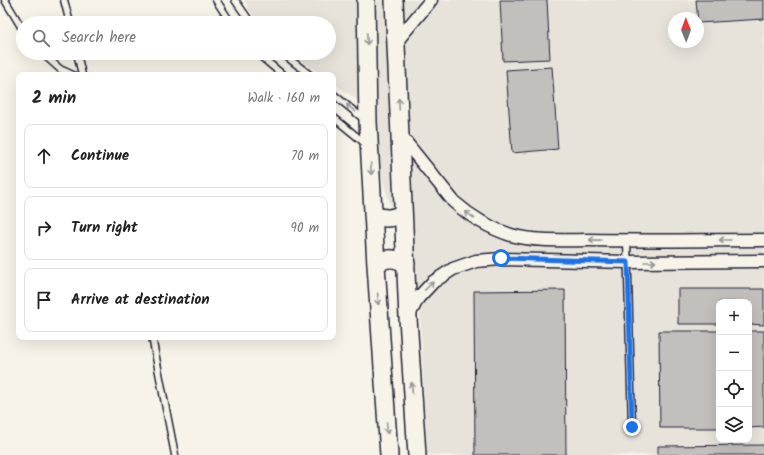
<!DOCTYPE html>
<meta charset="utf-8">
<style>
body{margin:0;font-family:Kalam,sans-serif;background:#f6f6f6;color:#222}
.controls{position:absolute;right:12px;bottom:12px;display:grid;overflow:hidden;border-radius:8px;box-shadow:0 4px 16px #0002}
.controls button{width:36px;height:36px;display:grid;place-items:center;padding:0;border:0;border-bottom:1px solid #e0e0e0;background:#fff;color:#222;font:20px sans-serif}
.compass{position:absolute;left:668px;top:12px;width:36px;height:36px;border-radius:50%;background:#fff;box-shadow:0 4px 16px #0002;rotate:359deg}
.stop{position:absolute;width:12px;height:12px;margin:-9px;border:3px solid #1a73e8;border-radius:50%;background:#fff}
.stop.end{background:#1a73e8;border-color:#fff;box-shadow:0 1px 4px #0008}
.list{margin:0;padding:0;list-style:none}
h2{display:flex;justify-content:space-between;align-items:center;height:52px;margin:0;padding:0 16px;font-size:17px}
h2 small{font-size:13px;font-weight:400;color:#767676}
.list li{display:grid;grid-template-columns:26px 1fr auto;gap:12px;align-items:center;box-sizing:border-box;height:64px;margin:0 8px 8px;padding:0 8px;border:1px solid #e0e0e0;border-radius:8px}
.list b{display:block;font-size:15px;white-space:nowrap}
.list em{font-size:13px;font-style:normal;color:#767676}
.icon{flex:none;width:22px;height:22px;fill:none;stroke:currentColor;stroke-width:2;stroke-linecap:round;stroke-linejoin:round}
.map{position:relative;flex:none;width:764px;height:455px;overflow:hidden}
.search{position:absolute;background:#fff;box-shadow:0 4px 16px #0002;left:16px;top:16px;width:320px;height:44px;display:flex;align-items:center;gap:10px;box-sizing:border-box;padding:0 14px;border-radius:22px;color:#767676;font-size:15px}
.panel{position:absolute;background:#fff;box-shadow:0 4px 16px #0002;left:16px;top:72px;width:320px;height:268px;border-radius:8px}
.map>svg:first-child{display:block}
.built{fill:#e7e3db;fill-rule:evenodd}
.building{fill:#c2bfbd;stroke:#22223b}
.lines{fill:none;stroke-linecap:round;stroke-linejoin:round}
.lane-casing{stroke:#22223b;stroke-width:9}
.street-casing{stroke:#22223b;stroke-width:15}
.secondary-casing{stroke:#22223b;stroke-width:20}
.lane{stroke:#f7f3e8;stroke-width:6}
.street{stroke:#f7f3e8;stroke-width:12}
.secondary{stroke:#f7f3e8;stroke-width:17}
.oneway{stroke:#97959a}
.route{stroke:#1a73e8;stroke-width:5}
</style>
<div class="map">
<svg width="764" height="455" viewBox="0 0 764 455">
<rect width="100%" height="100%" fill="#f7f3e8"/>
<filter id="ink" filterUnits="userSpaceOnUse"><feTurbulence type="fractalNoise" baseFrequency=".025" numOctaves="2"/><feDisplacementMap in="SourceGraphic" scale="8" xChannelSelector="R" yChannelSelector="G"/><feConvolveMatrix kernelMatrix="1 2 1 2 8 2 1 2 1" color-interpolation-filters="sRGB"/></filter>
<g filter="url(#ink)">
<path class="built" d="M244,0H764V455H427L419,293L356,99L333,83V75H322L290,53H329V23H260L249,10ZM674,18H698V42H674ZM719,302H749V440H719Z"/>
<path class="building" d="M500,0H547L550,59L503,61Z
M696,0H764V19L698,23Z
M552,67L558,149L512,153L506,70Z
M678,289H764V325L749,324V302H719V324H678Z
M565,290L566,455H475L474,291Z
M659,331H719V428H660Z
M749,331H764V427L749,428Z
M764,445V455H658V446Z"/>
<g class="lines">
<g class="lane-casing">
<path id="lane" d="M5,0L23,30
M64,0L70,23
M216,0L231,23
M235,0L251,23
M42,53L60,69L73,75
M77,53L82,75
M257,53L283,75
M282,53L310,75
M333,94L365,120
M333,117L366,144
M627,240L632,427
M152,337L175,455"/>
</g>
<g class="street-casing">
<path id="street" d="M396,42L431,0
M400,135L454,202C471,217 489,228 511,235C536,242 564,240 590,240C648,241 706,240 764,240
M408,317L418,298L433,282L453,269L476,261L501,259L628,262L764,261"/>
</g>
<g class="secondary-casing">
<path id="secondary" d="M366,0L368,122L376,265L389,455
M394,0L408,318L417,455
M373,214C384,220 393,219 403,213
M376,265C385,257 395,257 406,264"/>
</g>
<use href="#lane" class="lane"/>
<use href="#street" class="street"/>
<use href="#secondary" class="secondary"/>
</g>
<defs><path id="oneway-shaft" d="M-6 0H5M1.5-3L5.5 0L1.5 3" fill="none" stroke-width="1.6" stroke-linecap="round" stroke-linejoin="round"/></defs>
<g class="oneway">
<use href="#oneway-shaft" transform="translate(367 39) rotate(89)"/>
<use href="#oneway-shaft" transform="translate(399 104) rotate(-93)"/>
<use href="#oneway-shaft" transform="translate(351 108) rotate(-141)"/>
<use href="#oneway-shaft" transform="translate(371 169) rotate(87)"/>
<use href="#oneway-shaft" transform="translate(470 215) rotate(-144)"/>
<use href="#oneway-shaft" transform="translate(595 240) rotate(-179)"/>
<use href="#oneway-shaft" transform="translate(725 240) rotate(180)"/>
<use href="#oneway-shaft" transform="translate(650 262)"/>
<use href="#oneway-shaft" transform="translate(429 286) rotate(-44)"/>
<use href="#oneway-shaft" transform="translate(378 299) rotate(86)"/>
<use href="#oneway-shaft" transform="translate(412 388) rotate(-94)"/>
<use href="#oneway-shaft" transform="translate(387 428) rotate(86)"/>
</g>
</g>
<g class="lines" filter="url(#ink)">
<path class="route" d="M501,258L628,262L632,427"/>
</g>
</svg>
<div class="controls">
<button>+</button>
<button>−</button>
<button><svg class="icon" aria-label="locate" viewBox="0 0 24 24"><circle cx="12" cy="12" r="6"/><path d="M12 2v4M12 18v4M2 12h4M18 12h4"/></svg></button>
<button><svg class="icon" aria-label="layers" viewBox="0 0 24 24"><path d="M12 4l9 5-9 5-9-5zM3 14l9 5 9-5"/></svg></button>
</div>
<svg class="compass" viewBox="-18 -18 36 36"><path d="M0-13l5 13h-10z" fill="#e53935"/><path d="M0 13l5-13h-10z" fill="#767676"/></svg>
<div class="stop" style="left:501px;top:258px"></div>
<div class="stop end" style="left:632px;top:427px"></div>
<div class="search"><svg class="icon" aria-label="search" viewBox="0 0 24 24"><circle cx="10" cy="10" r="6"/><path d="M15 15l6 6"/></svg>Search here</div>
<section class="panel">
<h2>2 min<small>Walk · 160 m</small></h2>
<ul class="list">
<li><svg class="icon" aria-label="ahead" viewBox="0 0 24 24"><path d="M12 20V5M6 11l6-6 6 6"/></svg><div><b>Continue</b></div><em>70 m</em></li>
<li><svg class="icon" aria-label="right" viewBox="0 0 24 24"><path d="M7 20v-9h11M14 6l5 5-5 5"/></svg><div><b>Turn right</b></div><em>90 m</em></li>
<li><svg class="icon" aria-label="arrive" viewBox="0 0 24 24"><path d="M6 21V4h12l-3 4 3 4H6"/></svg><div><b>Arrive at destination</b></div></li>
</ul>
</section>
</div>
